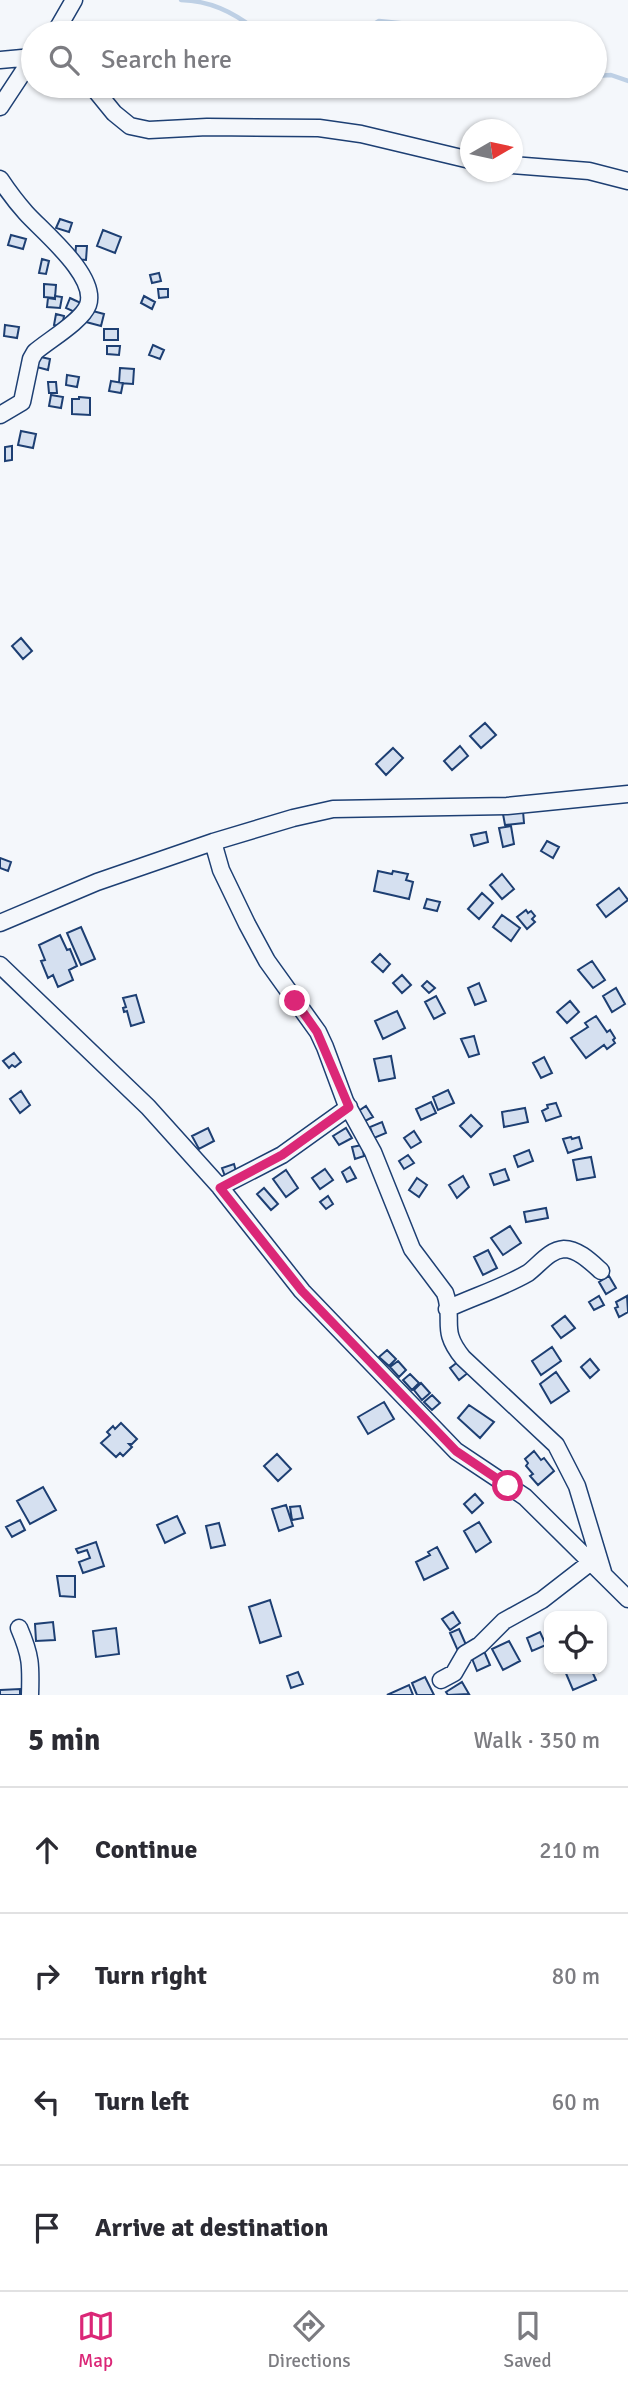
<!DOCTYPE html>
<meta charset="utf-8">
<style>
body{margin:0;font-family:Signika,sans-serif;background:#f2f2f3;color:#2b2b33}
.controls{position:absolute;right:21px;bottom:21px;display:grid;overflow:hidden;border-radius:14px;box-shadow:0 2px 5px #0004}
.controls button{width:63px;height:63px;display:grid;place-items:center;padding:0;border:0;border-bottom:2px solid #e1e1e2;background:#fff;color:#2b2b33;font:35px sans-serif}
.compass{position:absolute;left:460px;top:119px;width:63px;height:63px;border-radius:50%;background:#fff;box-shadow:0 2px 5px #0004;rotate:81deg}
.stop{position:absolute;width:21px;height:21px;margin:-16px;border:5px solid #db2777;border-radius:50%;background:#fff}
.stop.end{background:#db2777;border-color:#fff;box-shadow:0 2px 7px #0008}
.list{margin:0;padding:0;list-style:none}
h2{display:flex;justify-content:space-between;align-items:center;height:91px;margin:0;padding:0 28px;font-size:30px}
h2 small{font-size:23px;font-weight:400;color:#7c7c81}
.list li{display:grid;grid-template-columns:46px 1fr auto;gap:21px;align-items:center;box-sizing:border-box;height:126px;padding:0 28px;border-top:2px solid #e1e1e2}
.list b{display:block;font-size:26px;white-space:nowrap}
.list em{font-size:23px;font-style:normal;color:#7c7c81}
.icon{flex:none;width:38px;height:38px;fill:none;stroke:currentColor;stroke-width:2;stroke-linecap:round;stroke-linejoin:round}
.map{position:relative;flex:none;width:628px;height:1695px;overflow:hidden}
.search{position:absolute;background:#fff;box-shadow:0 2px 5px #0004;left:21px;right:21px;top:21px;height:77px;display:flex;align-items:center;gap:18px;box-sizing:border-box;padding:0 24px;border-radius:38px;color:#7c7c81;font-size:26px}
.sheet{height:595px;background:#fff}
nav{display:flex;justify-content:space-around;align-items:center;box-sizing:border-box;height:98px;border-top:2px solid #e1e1e2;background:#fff;font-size:19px;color:#7c7c81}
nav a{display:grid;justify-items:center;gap:4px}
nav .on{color:#db2777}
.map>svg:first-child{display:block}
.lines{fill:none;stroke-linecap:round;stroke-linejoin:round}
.stream{stroke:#bed0e5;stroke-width:4.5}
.building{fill:#d5e0f0;stroke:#1d3f73;stroke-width:2}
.minor-casing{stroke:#1d3f73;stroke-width:19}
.minor{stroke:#f4f7fb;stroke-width:16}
.route{stroke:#db2777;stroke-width:9}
</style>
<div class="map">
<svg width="628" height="1695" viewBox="0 0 628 1695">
<rect width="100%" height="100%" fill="#f4f7fb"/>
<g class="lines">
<path class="stream" d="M181,0C210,1 231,11 255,29L288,26L303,33
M360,33L379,21L409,24L425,33
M595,76L611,75L628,81"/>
</g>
<path class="building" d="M60,219L72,223L69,232L56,228Z
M103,230L121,237L115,253L97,246Z
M11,235L26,239L23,249L8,245Z
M76,246H87L86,260L75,259Z
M42,259L49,261L46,274L39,273Z
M159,273L161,281L152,283L150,275Z
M44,284L56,285L55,298L44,297Z
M158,289H168V297L159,298Z
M55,296L62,297L60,308L47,307L48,298L55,299Z
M144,296L155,302L152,309L141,303Z
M70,298L83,304L79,314L66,308Z
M89,310L104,314L101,326L86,322Z
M56,314L64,316L62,327L54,325Z
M5,325L19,327L17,338L4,336Z
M104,329H118V340H104Z
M153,345L164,350L160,359L149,355Z
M107,346H120L119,355L107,354Z
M36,356L50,359L48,370L33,366Z
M120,368L134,369L133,384L119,383Z
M67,375L79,377L77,387L66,385Z
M111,381L123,383L121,393L109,391Z
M48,382H56L57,393H49Z
M51,395L63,397L61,408L49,406Z
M79,397L90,398V415L72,414V399H79Z
M21,431L36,434L33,448L18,445Z
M12,446V460L5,461V447Z
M21,638L32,651L23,659L12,646Z
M485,723L496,735L481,748L470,736Z
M460,746L468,756L452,770L444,761Z
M393,748L403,758L386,775L376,764Z
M523,811L524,823L505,825L503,814Z
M511,826L514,844L503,847L499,828Z
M486,832L488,842L474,846L471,835Z
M547,841L559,847L553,858L541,851Z
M0,858L11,862L8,871L0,868Z
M378,871L392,874L393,871L408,874L406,880L413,882L409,899L374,891Z
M502,874L514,889L502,899L490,885Z
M619,888L628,900L606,917L597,905Z
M482,893L493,903L479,919L468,909Z
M427,899L440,902L437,911L424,908Z
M526,910L528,913L531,911L535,916L532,919L535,922L527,929L517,917Z
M502,915L520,928L511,941L493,927Z
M81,927L95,959L81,965L67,933Z
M60,935L67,950L70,949L77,966L69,970L73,980L58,987L53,975L48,978L41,961L45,960L39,945Z
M380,954L390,964L383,972L372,962Z
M592,961L605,980L593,988L578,970Z
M402,975L411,985L402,993L393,983Z
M427,981L435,988L429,993L422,986Z
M479,983L486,1001L475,1005L468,988Z
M616,988L625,1004L612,1012L603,996Z
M136,995L144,1022L131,1026L127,1011L124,1012L123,1008L126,1007L123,998Z
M436,996L445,1013L434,1019L425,1002Z
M570,1001L579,1012L567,1023L557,1012Z
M397,1011L405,1028L383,1039L375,1021Z
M596,1016L607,1032L610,1030L615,1038L613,1040L615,1043L607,1049L604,1045L586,1058L571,1038L588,1027L585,1023Z
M474,1036L479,1054L469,1057L461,1039Z
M14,1053L21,1062L15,1067L12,1065L9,1068L3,1061Z
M391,1056L395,1078L379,1081L374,1059Z
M544,1057L552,1073L541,1078L533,1063Z
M448,1090L454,1103L438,1110L433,1097Z
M21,1091L30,1105L20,1113L10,1099Z
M431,1102L436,1113L421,1120L416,1109Z
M556,1103L561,1116L546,1121L542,1111L548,1108L547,1105Z
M366,1106L373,1117L363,1122L357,1112Z
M525,1108L528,1122L504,1127L502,1112Z
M471,1115L482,1126L471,1137L460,1126Z
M382,1122L386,1133L374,1138L370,1127Z
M208,1128L214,1141L199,1149L192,1136Z
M346,1128L352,1138L339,1145L333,1136Z
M414,1131L421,1142L411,1148L404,1138Z
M571,1137L572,1139L579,1137L582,1148L568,1153L563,1139Z
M362,1145L364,1156L355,1159L352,1147Z
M529,1150L533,1161L518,1167L514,1156Z
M408,1155L414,1163L404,1169L399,1161Z
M591,1157L595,1177L577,1180L573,1160Z
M234,1164L237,1175L226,1179L222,1168Z
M350,1167L356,1178L347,1182L342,1172Z
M325,1169L333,1180L320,1189L312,1178Z
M505,1169L509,1180L494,1185L490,1174Z
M286,1170L298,1188L286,1197L273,1179Z
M463,1176L469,1187L457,1198L449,1185Z
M417,1178L427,1185L419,1197L409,1190Z
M264,1188L278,1204L271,1210L257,1194Z
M328,1196L333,1204L326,1209L320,1202Z
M546,1208L548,1218L526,1222L524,1212Z
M510,1226L521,1243L503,1255L491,1238Z
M488,1250L497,1268L483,1275L474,1257Z
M609,1276L616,1288L606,1294L599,1282Z
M599,1296L604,1305L594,1310L589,1302Z
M627,1296L628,1312L619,1317L615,1308L618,1307L616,1302Z
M565,1316L575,1328L561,1338L552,1326Z
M552,1347L561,1361L541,1375L532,1361Z
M387,1350L396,1359L389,1366L379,1357Z
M590,1359L599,1370L590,1378L581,1367Z
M398,1361L406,1370L399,1377L390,1367Z
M459,1361L469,1372L459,1380L450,1368Z
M556,1372L569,1391L551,1403L540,1384Z
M410,1374L419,1383L412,1390L403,1380Z
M421,1383L430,1393L422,1400L414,1390Z
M432,1395L440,1403L432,1410L424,1402Z
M384,1402L394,1419L368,1434L358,1417Z
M469,1405L494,1422L480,1438L458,1418Z
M121,1423L137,1439L132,1444H129L132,1447L123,1456L120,1453L116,1457L101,1443L110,1435L107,1432L113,1426L115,1429Z
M534,1451L541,1460L544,1458L554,1471L538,1485L530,1476L533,1474L526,1466L528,1463L525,1459Z
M277,1454L291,1469L278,1481L264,1466Z
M43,1487L56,1510L30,1524L17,1501Z
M475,1494L483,1503L472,1513L464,1504Z
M286,1505L293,1526L279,1531L272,1509Z
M300,1506L303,1518L292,1520L290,1507Z
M177,1516L185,1533L165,1543L157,1525Z
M20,1520L25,1530L12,1537L6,1527Z
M479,1522L491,1542L476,1552L464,1531Z
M219,1523L225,1545L211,1548L206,1526Z
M96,1542L104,1566L83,1573L79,1562L90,1558L87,1550L78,1553L76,1549Z
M437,1547L448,1568L424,1580L416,1562L430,1555L428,1552Z
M57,1576H75V1597L60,1596Z
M270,1600L281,1636L260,1643L249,1607Z
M453,1612L460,1623L450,1630L442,1619Z
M53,1622L55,1640L36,1641L35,1624Z
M116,1628L119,1654L96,1657L93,1631Z
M459,1629L467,1647L458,1651L450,1633Z
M540,1632L546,1645L532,1651L527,1638Z
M509,1641L520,1661L503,1670L492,1649Z
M484,1651L490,1665L477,1671L471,1656Z
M571,1669H591L596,1680L573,1690L565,1671Z
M298,1672L303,1684L291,1688L287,1676Z
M425,1677L434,1695H417L412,1683Z
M462,1682L469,1694L448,1695L446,1692Z
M409,1685L413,1695H387Z
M20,1689V1695H0V1690Z"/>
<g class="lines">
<g class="minor-casing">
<path id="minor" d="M55,33L74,0
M0,60L33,57
M92,86L114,113L130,126L149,130L207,127L319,128L361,134L470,160
M0,107L33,57
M512,165L589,171L628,181
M0,179C8,191 17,203 26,213C43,232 98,276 88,305C82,321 49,340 35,352L31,359L22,402L0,415
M213,842L221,870L247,924L267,961L318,1032L325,1047L345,1101L373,1152L412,1249L445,1293C455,1321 439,1329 463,1358L556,1445L577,1486L603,1572
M0,923L97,882L213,842L293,818L333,809L507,806L628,794
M0,965L148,1107L220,1187L302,1291L456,1451L525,1497L628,1599
M220,1187L282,1155L349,1107
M447,1309C473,1297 504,1287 528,1273C539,1265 549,1250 564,1249C578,1249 591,1262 601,1271
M19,1628C31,1656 31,1665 30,1695
M441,1680L454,1673L465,1654L480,1645L504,1621L542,1600L591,1562"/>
</g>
<use href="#minor" class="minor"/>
</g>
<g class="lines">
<path class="route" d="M295,1001L317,1032L349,1107L282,1155L220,1188L302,1291L456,1451L508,1486"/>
</g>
</svg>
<div class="controls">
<button><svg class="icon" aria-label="locate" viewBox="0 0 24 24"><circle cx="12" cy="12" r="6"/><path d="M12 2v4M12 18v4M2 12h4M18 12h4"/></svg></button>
</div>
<svg class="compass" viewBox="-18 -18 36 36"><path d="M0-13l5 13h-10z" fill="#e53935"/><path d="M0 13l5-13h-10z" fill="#7c7c81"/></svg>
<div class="stop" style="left:508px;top:1486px"></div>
<div class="stop end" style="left:295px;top:1001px"></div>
<div class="search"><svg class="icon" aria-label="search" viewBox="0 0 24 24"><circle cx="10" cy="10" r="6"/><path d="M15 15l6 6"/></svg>Search here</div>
</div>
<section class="sheet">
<h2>5 min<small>Walk · 350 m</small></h2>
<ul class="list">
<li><svg class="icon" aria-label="ahead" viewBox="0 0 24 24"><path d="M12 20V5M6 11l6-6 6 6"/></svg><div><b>Continue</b></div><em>210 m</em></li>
<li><svg class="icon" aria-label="right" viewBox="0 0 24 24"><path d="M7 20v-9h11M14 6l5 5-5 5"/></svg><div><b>Turn right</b></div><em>80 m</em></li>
<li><svg class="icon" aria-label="left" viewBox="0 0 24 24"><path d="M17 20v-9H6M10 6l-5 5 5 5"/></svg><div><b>Turn left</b></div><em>60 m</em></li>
<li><svg class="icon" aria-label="arrive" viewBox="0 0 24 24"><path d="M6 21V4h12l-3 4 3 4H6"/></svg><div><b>Arrive at destination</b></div></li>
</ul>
</section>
<nav>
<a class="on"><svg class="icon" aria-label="map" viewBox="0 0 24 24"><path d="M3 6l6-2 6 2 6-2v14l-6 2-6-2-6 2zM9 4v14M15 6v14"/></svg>Map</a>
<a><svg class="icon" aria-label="directions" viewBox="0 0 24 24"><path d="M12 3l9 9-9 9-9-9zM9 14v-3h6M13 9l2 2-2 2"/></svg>Directions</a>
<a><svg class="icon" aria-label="saved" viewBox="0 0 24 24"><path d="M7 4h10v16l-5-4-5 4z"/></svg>Saved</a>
</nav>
